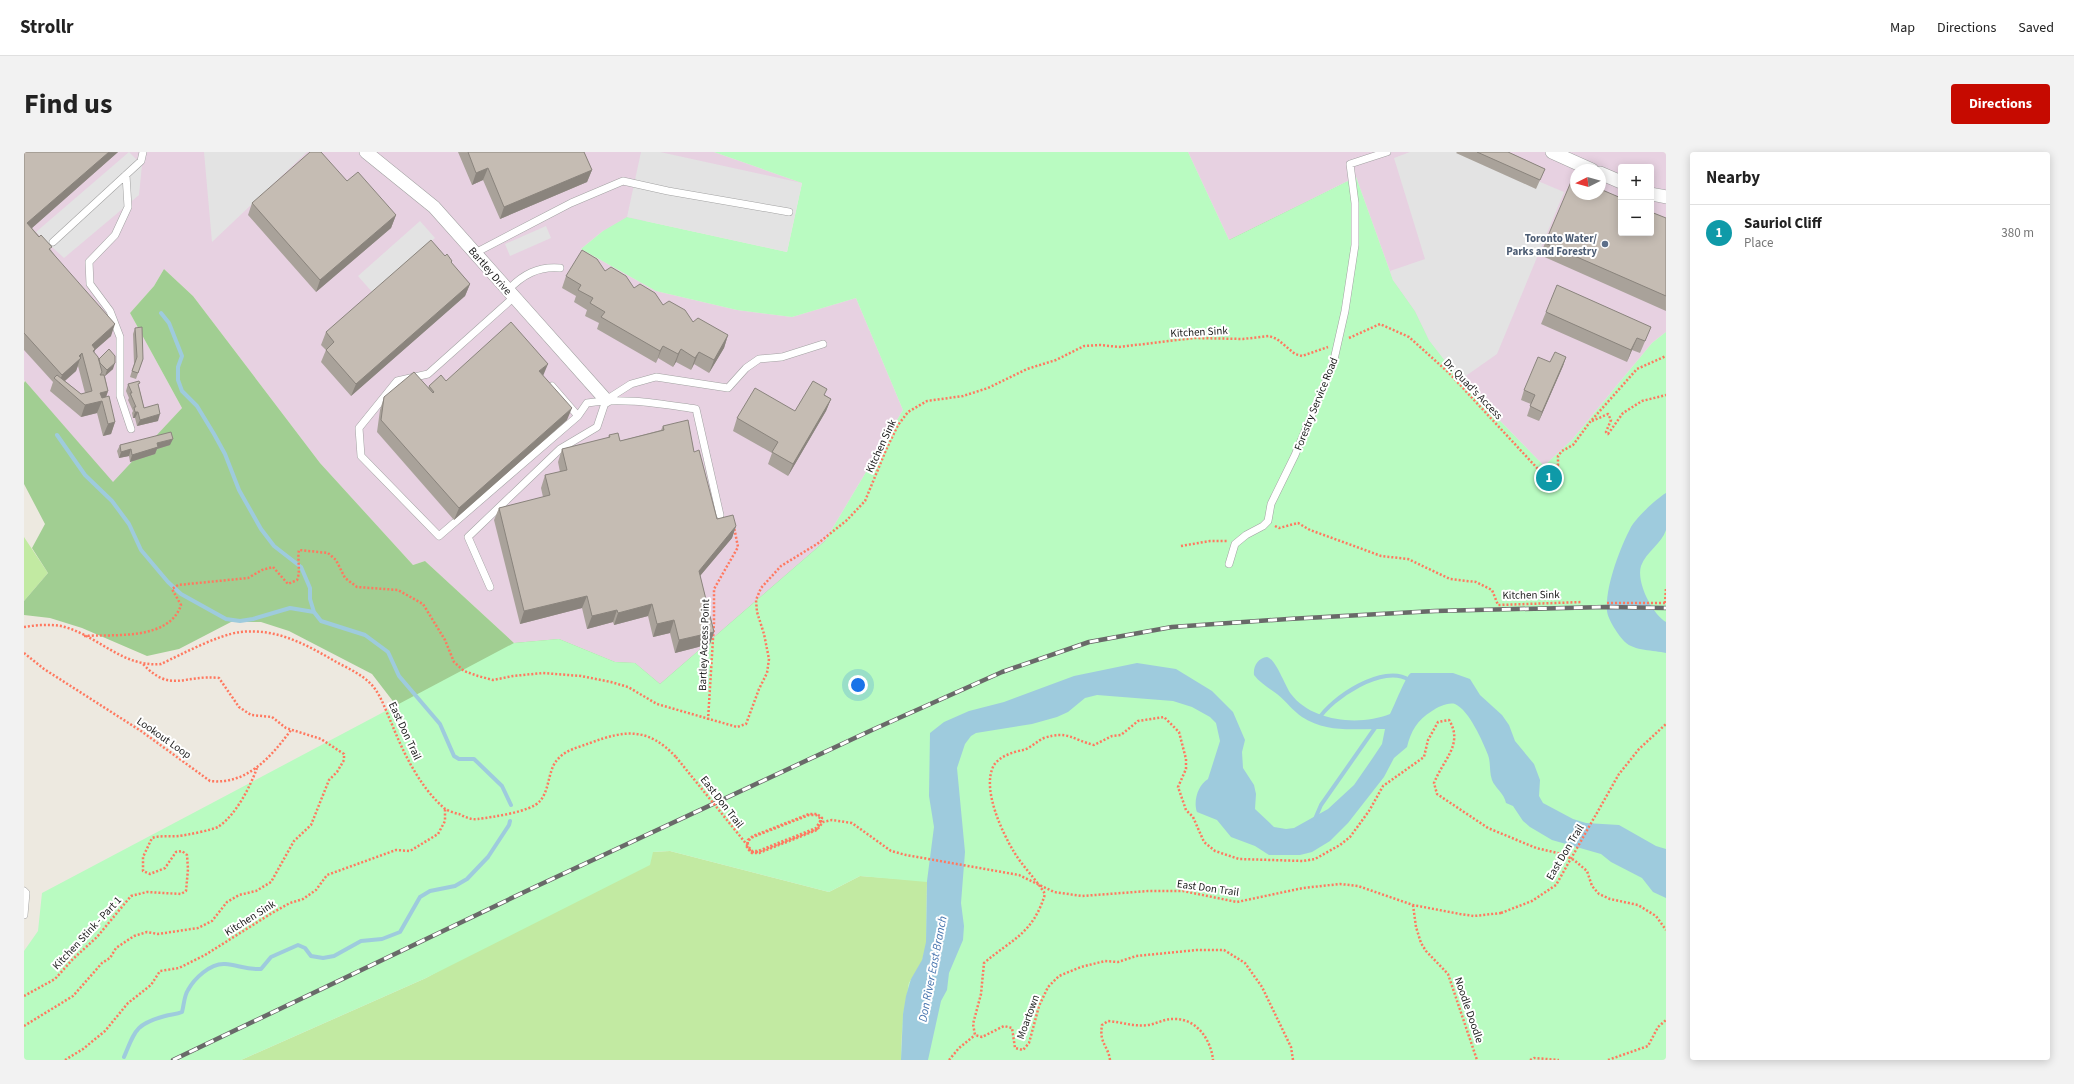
<!DOCTYPE html>
<meta charset="utf-8">
<style>
body{margin:0;font-family:"Source Sans 3",sans-serif;background:#f2f2f2;color:#222}
.controls{position:absolute;right:12px;top:12px;display:grid;overflow:hidden;border-radius:4px;box-shadow:0 2px 10px #0003}
.controls button{width:36px;height:36px;display:grid;place-items:center;padding:0;border:0;border-bottom:1px solid #e0e0e0;background:#fff;color:#222;font:20px sans-serif}
.compass{position:absolute;left:1546px;top:12px;width:36px;height:36px;border-radius:50%;background:#fff;box-shadow:0 2px 10px #0003;rotate:264deg}
.you{position:absolute;left:834px;top:533px;width:14px;height:14px;margin:-10px;border:3px solid #fff;border-radius:50%;background:#1a73e8;box-shadow:0 0 0 6px #1a73e833}
.badge{display:grid;place-items:center;width:26px;height:26px;border-radius:50%;background:#c60a00;color:#fff;font-size:13px;font-weight:700}
.pin{position:absolute;translate:-50% -50%;border:2px solid #fff;box-shadow:0 1px 4px #0006}
.list{margin:0;padding:0;list-style:none}
h2{display:flex;justify-content:space-between;align-items:center;height:52px;margin:0;padding:0 16px;font-size:17px}
h2 small{font-size:13px;font-weight:400;color:#767676}
.list li{display:grid;grid-template-columns:26px 1fr auto;gap:12px;align-items:center;box-sizing:border-box;height:56px;padding:0 16px;border-top:1px solid #e0e0e0}
.list b{display:block;font-size:15px;white-space:nowrap}
.list p{margin:0;font-size:13px;white-space:nowrap;color:#767676}
.list em{font-size:13px;font-style:normal;color:#767676}
.map{position:relative;flex:none;width:1642px;height:908px;overflow:hidden;border-radius:4px}
header{display:flex;align-items:center;gap:24px;box-sizing:border-box;height:56px;padding:0 20px;background:#fff;border-bottom:1px solid #e0e0e0}
header strong{font-size:19px}
nav{display:flex;gap:22px;margin-inline-start:auto;font-size:14px}
.intro{display:flex;align-items:center;justify-content:space-between;box-sizing:border-box;height:96px;padding:0 24px}
h1{margin:0;font-size:28px}
.button{padding:10px 18px;border-radius:4px;background:#c60a00;color:#fff;font-size:14px;font-weight:700}
main{display:flex;gap:24px;padding:0 24px}
aside{flex:1;background:#fff;border-radius:4px;box-shadow:0 2px 10px #0003}
.map>svg:first-child{display:block}
.industrial{fill:#e7d1e1;fill-rule:evenodd}
.grass{fill:#c2eaa2}
.forest{fill:#a1ce92}
.park{fill:#b9fbc1}
.parking{fill:#e3e3e3}
.water{fill:#9ecbdd}
.lines{fill:none;stroke-linecap:round;stroke-linejoin:round}
.stream{stroke:#9ecbdd;stroke-width:4}
.service-casing{stroke:#a2a2a2;stroke-width:8}
.minor-casing{stroke:#a2a2a2;stroke-width:14}
.path{stroke:#ff785f;stroke-width:2.5;stroke-dasharray:2 2;stroke-linecap:butt}
.service{stroke:#fff;stroke-width:7}
.minor{stroke:#fff;stroke-width:13}
.rail-casing{stroke:#696969;stroke-width:4.5}
.rail{stroke:#fff;stroke-width:3;stroke-dasharray:9;stroke-linecap:butt}
.path-bridge{stroke:#ff785f;stroke-width:2.5;stroke-dasharray:2 2;stroke-linecap:butt}
.wall{fill:#a9a29a;fill-rule:evenodd}
.shaded-wall{fill:#8a847d}
.building{fill:#c5bcb3;stroke:#8a847d}
.service-dot{fill:#5c6f8a;stroke:#fff;stroke-width:1.5}
.labels{text-anchor:middle;dominant-baseline:central;stroke-width:4;stroke-linejoin:round;paint-order:stroke}
.service-label{font-size:11px;font-weight:bold;fill:#4e5e75;stroke:#fff;text-anchor:end}
.street-label{font-size:11px;fill:#1b1b1b;stroke:#fff}
.water-label{font-size:12px;font-style:italic;fill:#4573ad;stroke:#fff}
</style>
<header>
<strong>Strollr</strong>
<nav><a>Map</a><a>Directions</a><a>Saved</a></nav>
</header>
<div class="intro"><h1>Find us</h1><a class="button">Directions</a></div>
<main>
<div class="map">
<svg width="1642" height="908" viewBox="0 0 1642 908">
<rect width="100%" height="100%" fill="#ede9e0"/>
<path class="industrial" d="M0,0H690L778,31L579,79L557,97L632,139L713,158L768,165L832,146L879,258L801,389L636,533L611,511L591,510L535,487L490,491L401,409L389,413L296,311L169,144L140,117L130,134L106,161L158,256L89,331L0,228Z
M1164,0H1642V180L1628,191L1548,288L1520,314L1436,228L1405,188L1369,128L1332,25L1205,88ZM1597,15H1627V81H1597ZM1552,18H1576V42H1552Z"/>
<path class="grass" d="M0,385L24,421L0,449Z
M646,699L805,740L836,724L903,729L902,795L897,812L885,831L878,879L877,908H217L402,826L628,700Z"/>
<path class="forest" d="M1323,30L998,507L383,574L368,548L348,522L265,479L237,470H207L155,497L123,504L58,476L26,466L0,463V449L24,421L8,396L21,372L0,332V231L1,229L89,330L158,256L106,161L130,134L140,117L169,144L296,311L389,413L401,409L490,491L535,487L591,510L611,511L636,532L801,389L1205,88Z"/>
<path class="park" d="M690,0H1164L1205,88L1332,25L1369,128L1391,159L1405,188L1436,228L1520,314L1548,288L1628,191L1642,180V908H877L879,862L885,831L897,812L902,795L903,730L836,724L805,740L646,699L629,700L626,713L402,826L217,908H0V799L14,779L18,741L490,491L535,487L591,510L611,511L636,532L801,389L879,258L832,146L768,165L713,158L632,139L557,97L579,79L603,65L763,100L778,31Z"/>
<path class="parking" d="M105,0L118,13L115,43L40,106L12,80Z
M180,0H283L188,90Z
M617,0H636L778,31L763,100L603,65Z
M1386,0H1445L1540,40L1473,202L1436,228L1405,188L1391,159L1369,128L1366,119L1401,107L1370,6Z
M396,69L411,86L349,141L334,124Z
M522,74L527,86L486,104L481,92Z"/>
<path class="water" d="M1642,341C1642,350 1642,370 1642,378C1638,391 1622,400 1617,414C1612,430 1628,462 1642,470V501C1630,498 1610,499 1601,490C1595,484 1584,468 1583,459C1581,435 1596,396 1607,375C1613,365 1632,347 1642,341Z
M1243,505C1252,507 1261,534 1267,542C1288,570 1336,574 1366,562C1370,555 1382,523 1387,521H1429L1446,527L1456,543L1478,563L1485,573L1491,589L1510,612L1516,628L1515,644L1519,651L1549,667L1562,671L1595,673L1632,694L1642,697V746L1629,740L1618,726L1587,710L1577,702L1528,688L1506,675L1499,669L1489,654L1482,651C1480,641 1471,636 1468,628C1465,620 1467,611 1464,603C1459,590 1445,558 1431,552C1424,550 1414,555 1408,559C1393,568 1387,579 1383,595L1370,606L1360,625L1324,671L1306,689L1288,700L1276,703H1245L1231,694L1207,685L1193,668L1173,660C1169,649 1174,633 1184,627L1196,589L1192,571L1186,565L1168,555L1149,549L1073,543L1061,546L1044,560L1033,565L1008,572L952,581L947,584L941,592L933,616L941,700L937,751L940,774L939,788L925,821L923,838L917,849L904,908H877L879,862L882,844L887,827L898,808L902,790L903,729L910,675L905,644L906,581L920,570L945,559L980,550L1050,524L1113,511L1152,517L1188,539L1209,560L1221,588L1218,600L1219,616L1230,633L1232,642L1231,657L1250,675L1262,677L1270,676L1304,657L1330,633L1348,607L1358,592L1361,577C1332,576 1304,582 1278,565C1269,559 1262,549 1253,542C1245,536 1236,531 1230,523C1229,514 1234,506 1243,505Z"/>
<g class="lines">
<path class="stream" d="M137,161L145,171L158,204L154,215V228L158,239L173,254L190,282L201,302L215,338L237,377L250,394L277,415L286,436V447L290,460L297,469L341,483L364,500L375,524L416,572L430,604L435,607H450L478,634L487,653
M33,283L61,323L88,349L105,372L117,398L144,430L157,442L202,467L216,469L229,467L266,456L290,460
M1294,568C1307,546 1360,511 1385,528
M1291,667L1297,653L1353,573
M100,905C111,879 111,872 141,864C147,862 152,863 158,860C160,853 160,844 164,838C170,827 186,811 201,812C214,813 223,818 237,817L247,805L274,793L281,796L287,804L299,806L310,804L337,789L358,787L376,780L396,745L406,739L431,734L443,727L464,705L485,673L486,669"/>
<g class="service-casing">
<path id="service" d="M102,23L104,55L91,83L65,110L66,132L86,159L96,185V244L107,277
M29,90L117,9L119,0
M451,101L547,51L599,29L644,39L765,60
M483,139C498,123 514,114 536,116
M489,146L404,222L373,229L335,276L337,304L415,384L554,264L528,234
M554,264L563,251C599,245 636,252 672,257L696,363
M1205,412L1211,392L1222,383L1239,374L1244,369L1247,352L1271,303L1309,212L1321,159L1331,93V51L1326,12L1363,0
M466,435L444,385L536,297L573,275L582,248L607,232L632,225L704,236L722,216L735,207L758,205L799,192
M0,739L2,741L0,763"/>
</g>
<g class="minor-casing">
<path id="minor" d="M342,0L410,55L582,248
M1528,0L1568,18
M1576,21L1597,30
M1627,42L1642,45"/>
</g>
<path class="path" d="M1325,186L1356,172L1385,185L1425,221L1513,316L1525,326L1534,313V304L1538,299L1549,293L1566,270L1613,217L1642,204
M1568,269L1584,262L1587,268L1582,280L1584,282L1599,261L1618,249L1642,243
M1251,374L1255,376L1274,371L1286,378L1341,398L1357,404L1384,407L1426,427L1452,430L1468,438L1474,453L1558,450
M1157,394L1186,389H1203
M1583,451H1641
M1641,451L1642,436
M0,475C12,473 25,472 37,474C72,482 99,516 137,512C158,502 194,483 216,480C254,476 283,493 314,511C326,517 338,523 347,532C357,543 361,557 367,570C379,600 395,634 420,656C424,659 430,661 435,662C441,665 447,668 454,667C468,665 507,660 516,649C527,636 523,616 536,605C544,597 556,595 566,591C601,578 624,575 652,605
M60,484C90,482 145,489 157,453L148,437L154,433L224,426L238,418L249,415L264,432L273,428C277,418 273,408 275,398L304,401L312,408L321,426L333,435L374,438L399,452L421,488L430,510L440,519L454,524L469,528L489,524L519,521L557,524L587,530L604,535L633,552L713,575L722,572L735,537L743,521L745,507L740,482L733,460L732,448L737,436L757,414L793,392L823,368L841,349L862,298L874,273L884,260L903,249L939,244L964,236L1003,217L1032,208L1060,194L1076,193L1095,195L1170,186L1219,187L1245,184L1253,187L1271,202L1278,204L1304,195
M0,501L20,517L117,579L186,629C223,633 247,605 267,578
M684,568L690,471V437L714,395L710,375
M797,670V667L792,663H785L729,685L724,689L723,696L728,701H735L793,678L799,670L808,668L828,671L867,699L882,703L995,723L1030,740L1058,744L1124,739H1159L1213,750L1279,736L1316,732L1334,734L1389,753L1436,762L1450,764L1477,761
M1389,753L1392,775L1397,791L1402,799L1424,822L1453,908
M0,844L31,827L49,807L73,785L107,744L123,740L157,742L162,739L164,717L163,703L158,699L152,700L141,716L126,722L119,719V705L128,686C137,683 146,685 155,684C163,683 188,678 194,675C212,663 226,635 233,616
M0,874L49,844L78,811L86,806L92,796L110,784L123,780L134,782L174,776L188,769L203,750L215,743L232,739L247,730L270,689L287,673L305,628L313,620L320,608V602L297,587L262,576L248,565L227,563L215,555L195,526C160,522 147,542 119,512
M41,908L59,897L81,879L104,851L127,833L136,819L155,816L181,803L248,761L266,751L279,747L292,738L303,723L372,698L386,699L414,682L421,669V657
M925,908L935,896L951,883
M1086,908C1084,893 1075,892 1078,873L1084,869C1098,870 1110,875 1124,873C1133,872 1141,866 1151,867C1173,867 1187,888 1189,908
M1269,908L1267,895L1238,835L1221,811L1200,798H1173L1112,804L1094,810L1081,809L1057,815L1035,824L1024,835L1015,854L1005,891L999,898L991,896L988,876L980,874L958,885L951,883L949,872L957,842L960,811C988,787 1009,782 1021,742C1012,727 999,715 990,700C978,680 957,636 970,613C976,604 989,600 999,598C1007,596 1013,589 1020,586C1044,578 1049,588 1070,593L1088,584L1097,583L1114,569L1140,565L1155,580L1162,607V617L1154,635L1162,658L1169,665L1180,690L1191,699L1215,707L1279,709L1291,707L1316,693L1326,685L1345,659L1359,634L1400,605L1404,588L1414,570L1425,568C1440,592 1419,608 1410,631L1413,642L1464,676L1512,696L1538,702L1550,708L1563,719L1568,734L1575,742L1586,747L1614,753L1632,764L1642,778
M1506,908L1510,906L1535,908
M1584,908L1624,894L1634,875L1642,868"/>
<use href="#service" class="service"/>
<use href="#minor" class="minor"/>
<g class="rail-casing">
<path id="rail" d="M149,908L513,734L848,578L978,520L1065,490L1148,475L1264,467L1411,459L1582,455L1642,456"/>
</g>
<use href="#rail" class="rail"/>
<path class="path-bridge" d="M652,605L728,699H734L792,676L798,666L793,662H785L729,684L724,688L723,695L728,700H734L793,677L797,670
M1477,761L1508,749L1532,733L1595,622L1615,597L1642,572"/>
</g>
<path class="wall" d="M0,0H94L8,76L27,98L87,184L71,198L70,200L75,207L89,217L81,224L84,239L82,245L91,270L87,282L79,284L73,261L57,265L26,239L29,230L0,198ZM54,214L61,241L57,242L41,229L52,219Z
M434,0H560L568,18L563,30L476,67L459,28L448,33Z
M1433,0H1484L1521,17L1512,37L1432,1Z
M228,51L372,63L367,76L292,140L224,63Z
M1642,66V159L1516,103L1521,91Z
M421,104L446,132L441,144L327,244L297,210L302,198L297,193L302,180Z
M581,119L669,170L704,183L700,196L685,221L670,212L667,218L652,210L649,215L634,206L632,211L573,177L575,171L561,164L563,158L550,150L552,144L538,136L542,124Z
M1522,160L1622,187L1616,201L1608,198L1603,210L1517,172Z
M111,176L119,207L112,227L106,225L110,212L109,182Z
M1542,205L1539,214L1515,269L1503,264L1507,252L1497,248L1500,238L1526,210Z
M519,224L543,268L430,368L353,280L356,258L360,245L404,236L405,234L422,229Z
M104,232L115,235L120,256L134,269L113,274L111,266H109L108,261L109,259L104,248L105,246L102,239Z
M801,243L807,247L802,259L764,324L744,312L748,301L709,279L713,266L771,259Z
M639,274L670,300L693,367L712,374L708,386L676,424L690,480L686,492L651,501L646,481L629,485L624,464L590,473L589,470L563,477L558,456L496,472L470,368L475,356L519,345L517,336L521,323L536,320L534,310L538,297L584,286L585,283L596,289L637,278Z
M96,293H146L133,297L131,302L106,310L105,304L95,306L93,299Z"/>
<path class="shaded-wall" d="M85,0H94L0,83L3,71Z
M464,16L459,28L448,33L452,21Z
M568,18L563,30L476,67L480,55Z
M372,63L367,76L292,140L296,128Z
M446,132L441,144L327,244L332,232Z
M91,172L87,184L71,198L67,209L68,193Z
M704,183L700,196L685,221L690,208Z
M1613,186L1603,210L1607,198Z
M639,194L634,206L632,211L636,199Z
M657,197L652,210L649,215L654,202Z
M675,200L670,212L667,218L671,206Z
M58,201L52,219L37,232L35,231L38,223L55,204Z
M1542,205L1539,214L1515,269L1518,260Z
M91,211L89,217L81,224L83,218Z
M524,212L519,224L515,219Z
M84,239L80,251L78,249L73,261L57,265L61,253L76,241Z
M807,247L802,259L764,324L769,312Z
M548,256L543,268L430,368L435,356Z
M111,260H114L111,266H109Z
M136,262L134,269L113,274L116,268Z
M91,270L87,282L79,284L84,272Z
M149,287L146,293L133,297L131,302L106,310L108,303L133,291Z
M107,297L105,304L95,306L97,300Z
M712,374L708,386L670,431L675,419Z
M563,444L558,456L496,472L500,459Z
M628,452L624,464L590,473L594,461Z
M593,458L589,470L563,477L568,464Z
M650,468L646,481L629,485L633,472Z
M690,480L686,492L651,501L655,488Z"/>
<path class="building" d="M0,0H85L3,71L15,85L17,83L28,95L25,97L91,172L68,193L71,197L69,199L74,205L78,220L76,223H80L84,239L76,241L78,246L85,244L91,270L84,272L78,249L61,253L30,226L33,223L57,242L68,239L58,201L55,204L57,206L38,223L0,181Z
M286,0H297L323,29L334,20L372,63L296,128L228,51Z
M444,0H560L568,18L480,55L464,16L452,21Z
M1453,0H1484L1521,17L1516,28Z
M1549,25L1552,26V42H1576V37L1597,46V81H1627V60L1642,66V144L1521,91Z
M407,88L421,104L423,102L428,109L427,110L446,132L332,232L302,198L310,190L302,180Z
M558,98L573,107L581,119L587,115L602,124L610,136L616,132L631,141L639,153L645,149L661,158L669,170L674,166L704,183L690,208L675,200L671,206L657,197L654,202L639,194L636,199L577,165L581,160L566,151L569,146L554,138L557,133L542,124Z
M1533,133L1627,175L1621,189L1613,186L1607,198L1522,160Z
M487,170L524,212L515,219L548,256L435,356L357,268L360,245L390,220L409,241L410,240L405,234L417,223L422,229Z
M118,175L119,207L114,221L108,219L113,205L111,176Z
M85,197L91,204V211L83,218L76,211L75,207Z
M1531,200L1542,205L1518,260L1506,254L1511,243L1500,238L1514,205L1526,210Z
M115,229L116,231L114,232L120,256L134,252L136,262L116,268L114,260H111L110,255H112L106,241H108L104,232Z
M789,229L803,237L800,243L807,247L769,312L748,300L754,290L713,266L731,236L771,259Z
M664,268L670,300L675,298L693,367L709,363L712,374L675,419L690,480L655,488L650,468L633,472L628,452L594,461L593,458L568,464L563,444L500,459L475,356L526,343L521,323L543,318L538,297L586,285L585,283L594,281L596,289L640,278L639,274Z
M147,280L149,287L133,291L134,295L108,303L107,297L97,300L96,293Z"/>
<circle class="service-dot" cx="1581" cy="92" r="4"/>
<g class="labels">
<g class="service-label">
<text x="1573" y="86">Toronto Water/<tspan x="1573" dy="13">Parks and Forestry</tspan></text>
</g>
<g class="street-label">
<text transform="translate(466 119) rotate(49)">Bartley Drive</text>
<text transform="translate(1175 180) rotate(-3)">Kitchen Sink</text>
<text transform="translate(1449 237) rotate(46)">Dr. Quad's Access</text>
<text transform="translate(1292 252) rotate(-68)">Forestry Service Road</text>
<text transform="translate(857 294) rotate(-65)">Kitchen Sink</text>
<text transform="translate(1507 443) rotate(-1)">Kitchen Sink</text>
<text transform="translate(680 493) rotate(-88)">Bartley Access Point</text>
<text transform="translate(381 579) rotate(65)">East Don Trail</text>
<text transform="translate(140 586) rotate(35)">Lookout Loop</text>
<text transform="translate(698 650) rotate(52)">East Don Trail</text>
<text transform="translate(1541 700) rotate(-59)">East Don Trail</text>
<text transform="translate(1184 736) rotate(8)">East Don Trail</text>
<text transform="translate(226 766) rotate(-32)">Kitchen Sink</text>
<text transform="translate(63 781) rotate(-47)">Kitchen Stink - Part 1</text>
<text transform="translate(1445 858) rotate(71)">Noodle Doodle</text>
<text transform="translate(1004 865) rotate(-70)">Moartown</text>
</g>
<g class="water-label">
<text transform="translate(909 817) rotate(-79)">Don River East Branch</text>
</g>
</g>
</svg>
<div class="controls">
<button>+</button>
<button>−</button>
</div>
<svg class="compass" viewBox="-18 -18 36 36"><path d="M0-13l5 13h-10z" fill="#e53935"/><path d="M0 13l5-13h-10z" fill="#767676"/></svg>
<div class="you"></div>
<div class="pin badge" style="left:1525px;top:326px;background:#0f9aa8">1</div>
</div>
<aside>
<h2>Nearby<small></small></h2>
<ul class="list">
<li><span class="badge" style="background:#0f9aa8">1</span><div><b>Sauriol Cliff</b><p>Place</p></div><em>380 m</em></li>
</ul>
</aside>
</main>
